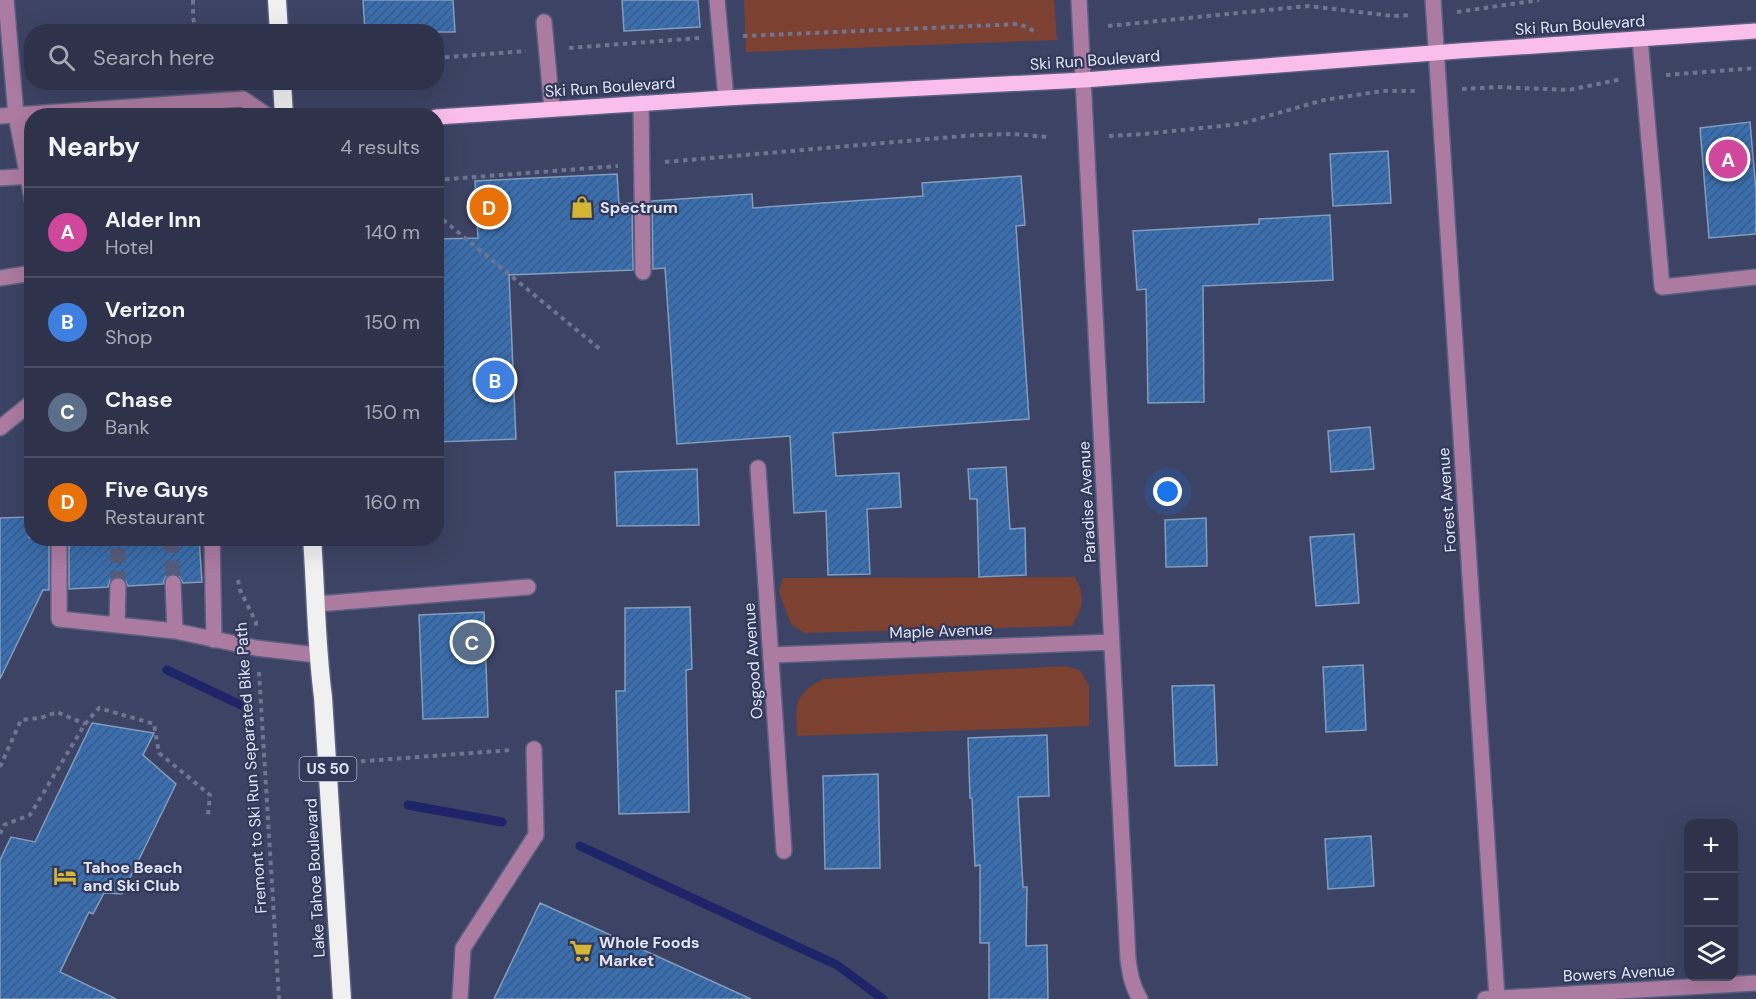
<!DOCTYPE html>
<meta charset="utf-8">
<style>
body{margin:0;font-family:"DM Sans",sans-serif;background:#363a52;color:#f1f3f6}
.controls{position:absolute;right:18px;bottom:18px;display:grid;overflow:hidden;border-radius:12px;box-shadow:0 6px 24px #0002}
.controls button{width:54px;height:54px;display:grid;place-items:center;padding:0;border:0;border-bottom:2px solid #494d63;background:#2e324b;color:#f1f3f6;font:30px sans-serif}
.you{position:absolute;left:1168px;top:492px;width:21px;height:21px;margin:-15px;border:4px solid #fff;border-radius:50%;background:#1a73e8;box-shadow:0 0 0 9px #1a73e833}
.badge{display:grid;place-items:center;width:39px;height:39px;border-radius:50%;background:#d5b534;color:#fff;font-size:20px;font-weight:700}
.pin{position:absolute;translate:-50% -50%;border:3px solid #fff;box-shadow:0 2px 6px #0006}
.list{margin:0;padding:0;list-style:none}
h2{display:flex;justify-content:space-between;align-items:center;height:78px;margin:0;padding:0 24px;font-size:26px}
h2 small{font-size:20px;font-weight:400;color:#a7aab5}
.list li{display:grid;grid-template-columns:39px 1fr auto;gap:18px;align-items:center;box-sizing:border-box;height:90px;padding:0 24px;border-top:2px solid #494d63}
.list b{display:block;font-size:22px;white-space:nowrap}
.list p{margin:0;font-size:20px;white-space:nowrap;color:#a7aab5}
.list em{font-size:20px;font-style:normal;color:#a7aab5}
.icon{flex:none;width:33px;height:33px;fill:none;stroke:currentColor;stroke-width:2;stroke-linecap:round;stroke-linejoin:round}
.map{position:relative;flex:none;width:1756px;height:999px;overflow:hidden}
.search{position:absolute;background:#2e324b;box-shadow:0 6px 24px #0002;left:24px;top:24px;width:420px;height:66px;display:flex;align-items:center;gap:15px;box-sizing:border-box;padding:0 21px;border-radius:24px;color:#a7aab5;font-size:22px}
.panel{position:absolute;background:#2e324b;box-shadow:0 6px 24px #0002;left:24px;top:108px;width:420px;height:438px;border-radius:24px}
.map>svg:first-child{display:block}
.green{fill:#7d4132}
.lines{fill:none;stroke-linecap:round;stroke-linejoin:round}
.stream{stroke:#1f2368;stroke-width:9}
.building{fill:url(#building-hatch);stroke:#829cbc;stroke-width:1.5}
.minor-tunnel{stroke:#555b7a;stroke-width:15;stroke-dasharray:15 8;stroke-linecap:butt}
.minor-casing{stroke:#5a607f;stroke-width:18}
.major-casing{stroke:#5a607f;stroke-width:18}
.highway-casing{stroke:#5a607f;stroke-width:21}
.path{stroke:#6f7491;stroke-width:4;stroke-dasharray:4.5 4.5;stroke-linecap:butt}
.minor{stroke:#ac7ba2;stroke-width:15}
.major{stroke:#fabeed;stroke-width:15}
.highway{stroke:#f0f0f0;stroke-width:18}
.labels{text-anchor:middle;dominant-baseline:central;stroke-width:4.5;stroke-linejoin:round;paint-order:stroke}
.shield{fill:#323958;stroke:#acb1c9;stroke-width:1.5}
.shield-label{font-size:15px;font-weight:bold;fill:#e0e5f9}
.street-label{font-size:16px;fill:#e0e5f9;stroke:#323958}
.poi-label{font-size:16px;font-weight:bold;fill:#e0e5f9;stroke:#323958;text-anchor:start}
</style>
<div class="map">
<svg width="1756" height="999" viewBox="0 0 1756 999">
<defs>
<pattern id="building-hatch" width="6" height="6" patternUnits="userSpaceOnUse" patternTransform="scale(1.5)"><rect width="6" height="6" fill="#396fb0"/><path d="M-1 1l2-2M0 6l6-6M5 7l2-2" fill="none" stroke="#3e5a7e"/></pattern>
</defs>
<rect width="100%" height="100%" fill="#3d4364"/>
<path class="green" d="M744,0H1054L1057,40L746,52Z
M1075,577C1086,598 1083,606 1072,626L804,633L791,624L779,592L783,578Z
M1065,666L1081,671L1089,687V726L797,736C796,704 793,695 823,679Z"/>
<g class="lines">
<path class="stream" d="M167,670L243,706
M408,805L502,822
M580,846L837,965L883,999"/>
</g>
<path class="building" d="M363,0H453L455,32H365Z
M622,0H698L700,27L624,31Z
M1750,122L1756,191V234L1709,238L1700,128Z
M1388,151L1391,203L1333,206L1330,154Z
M617,174L619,204L632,203L633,270L509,275L516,439L436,442V239L478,238L475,181Z
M1021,176L1025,225L1016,226L1029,419L833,433L836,476L899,473L901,507L867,509L870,574L828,575L826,511L794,513L790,436L677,444L665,268L653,269L652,201L752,194L753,208L923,196L922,183Z
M1330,215L1333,280L1203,286L1204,402L1148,403L1146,289L1137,290L1133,231L1259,224V219Z
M1370,427L1374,469L1331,472L1328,431Z
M1006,467L1010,529L1025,528L1026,575L979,577L977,499H970L968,469Z
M697,469L699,525L617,526L615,472Z
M28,517L29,538H49V590H43L0,679V518Z
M1206,518L1207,566L1166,567L1165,520Z
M1354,534L1359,603L1316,606L1310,537Z
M69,538H199L202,582L183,583L178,575L172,573L165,578L163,584L128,586L124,578L118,576L110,580L108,587L69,589Z
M690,607L692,669L686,670L689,812L619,814L616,691H625V608Z
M484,612L488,717L423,719L419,615Z
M1363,665L1366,730L1326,732L1323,667Z
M1214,685L1217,765L1175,766L1172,686Z
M92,723L154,733L143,755L176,784L122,894L104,893L93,914L89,912L60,972L116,999H0V860L11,837L35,842Z
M1047,735L1049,796L1018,797L1023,887H1027L1026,946L1047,945L1048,999H989V943H980V865L975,866L972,798H970L968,738Z
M878,774L880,868L825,869L823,776Z
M1371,836L1374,886L1328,889L1325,839Z
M540,903L751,999H494Z"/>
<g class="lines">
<path class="minor-tunnel" d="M171,538L173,583
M118,586V538"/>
<g class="minor-casing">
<path id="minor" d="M6,0L16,115L32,199
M717,0L726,98
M1079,0L1128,959C1130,974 1132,986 1140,999
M1433,0L1497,998
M544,22L552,109
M1640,39L1662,287L1756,277
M641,103L643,272
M0,116L243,99L268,116
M0,178L32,176
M0,278L32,273
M0,428L32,402
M758,468L784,851
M59,538V619L175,631L256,648L317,655
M212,538L214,640
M173,583L175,631
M317,604L528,587
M117,625L118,586
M771,655L1112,642
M460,999L463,948L536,835L534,749
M1485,999L1756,983"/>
</g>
<g class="major-casing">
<path id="major" d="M436,117L726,98L1084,80L1459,51L1756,31"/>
</g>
<g class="highway-casing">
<path id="highway" d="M277,0L279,32
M282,82L284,116
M312,538C316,592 316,645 323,697L342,999"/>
</g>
<path class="path" d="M193,0V18L197,32
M1457,12L1539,0
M1108,26L1308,6L1393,16L1410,15
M743,36L1020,24L1034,31
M569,48L699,38
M436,58L526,51
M1666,75L1756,68
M1462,89L1496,87L1569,90L1622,79
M1109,136L1144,134L1240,124L1324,100L1382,91H1415
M665,162L975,135L1013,134L1047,137
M436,180L618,166
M436,214L601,350
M238,580L240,590L256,622V626
M259,672L279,999
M352,762L512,750
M0,767L21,720L40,718L57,712L85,724
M0,834L4,825L30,815L85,724L99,708L154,724L159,753L210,795L208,815"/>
<use href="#minor" class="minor"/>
<use href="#major" class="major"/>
<use href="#highway" class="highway"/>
</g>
<defs>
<g id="shop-bare" transform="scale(1.8)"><path d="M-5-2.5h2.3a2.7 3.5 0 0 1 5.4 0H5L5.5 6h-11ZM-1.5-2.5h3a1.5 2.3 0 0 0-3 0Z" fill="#d5b534" stroke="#323958" stroke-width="2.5" paint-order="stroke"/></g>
<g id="hotel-bare" transform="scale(1.8)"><path d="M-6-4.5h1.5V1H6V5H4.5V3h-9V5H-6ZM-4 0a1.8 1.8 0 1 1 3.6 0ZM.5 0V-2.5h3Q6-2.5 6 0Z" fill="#d5b534" stroke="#323958" stroke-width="2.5" paint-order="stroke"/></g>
<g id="supermarket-bare" transform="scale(1.8)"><path d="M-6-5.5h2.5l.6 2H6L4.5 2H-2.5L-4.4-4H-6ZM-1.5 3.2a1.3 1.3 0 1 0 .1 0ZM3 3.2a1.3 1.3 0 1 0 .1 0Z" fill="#d5b534" stroke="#323958" stroke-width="2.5" paint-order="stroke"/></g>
</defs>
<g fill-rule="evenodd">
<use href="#shop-bare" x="582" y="207"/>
<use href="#hotel-bare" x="65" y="876"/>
<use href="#supermarket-bare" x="581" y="951"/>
</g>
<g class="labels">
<rect class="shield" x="299.5" y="757" width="57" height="24" rx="4.5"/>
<g class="shield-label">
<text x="328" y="769">US 50</text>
</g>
<g class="street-label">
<text transform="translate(1580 25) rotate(-4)">Ski Run Boulevard</text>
<text transform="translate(1095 60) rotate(-4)">Ski Run Boulevard</text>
<text transform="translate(610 87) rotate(-4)">Ski Run Boulevard</text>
<text transform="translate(1447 500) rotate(-94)">Forest Avenue</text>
<text transform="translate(1087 502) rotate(-93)">Paradise Avenue</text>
<text transform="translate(941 631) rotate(-2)">Maple Avenue</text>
<text transform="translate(753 661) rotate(-94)">Osgood Avenue</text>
<text transform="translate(251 768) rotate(-94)">Fremont to Ski Run Separated Bike Path</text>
<text transform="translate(315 878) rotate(-93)">Lake Tahoe Boulevard</text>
<text transform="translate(1619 973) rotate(-3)">Bowers Avenue</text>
</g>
<g class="poi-label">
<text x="600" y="207">Spectrum</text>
<text x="83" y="867">Tahoe Beach<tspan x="83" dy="18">and Ski Club</tspan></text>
<text x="599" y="942">Whole Foods<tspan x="599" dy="18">Market</tspan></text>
</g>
</g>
</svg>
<div class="controls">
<button>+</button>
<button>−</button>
<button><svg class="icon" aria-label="layers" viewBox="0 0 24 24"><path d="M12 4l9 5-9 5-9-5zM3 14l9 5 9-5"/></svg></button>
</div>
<div class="you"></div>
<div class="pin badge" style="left:1728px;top:159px;background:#d1479c">A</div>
<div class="pin badge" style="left:495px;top:380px;background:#3f7fe0">B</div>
<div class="pin badge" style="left:472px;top:642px;background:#5c6f8a">C</div>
<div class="pin badge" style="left:489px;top:207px;background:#e8710a">D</div>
<div class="search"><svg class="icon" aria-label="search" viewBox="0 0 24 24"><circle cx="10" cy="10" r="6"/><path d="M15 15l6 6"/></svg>Search here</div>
<section class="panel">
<h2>Nearby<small>4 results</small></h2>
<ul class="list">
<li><span class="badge" style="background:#d1479c">A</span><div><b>Alder Inn</b><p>Hotel</p></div><em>140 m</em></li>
<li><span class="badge" style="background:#3f7fe0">B</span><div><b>Verizon</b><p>Shop</p></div><em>150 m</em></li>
<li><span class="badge" style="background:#5c6f8a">C</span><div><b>Chase</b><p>Bank</p></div><em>150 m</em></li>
<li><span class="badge" style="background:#e8710a">D</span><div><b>Five Guys</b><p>Restaurant</p></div><em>160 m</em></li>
</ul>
</section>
</div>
